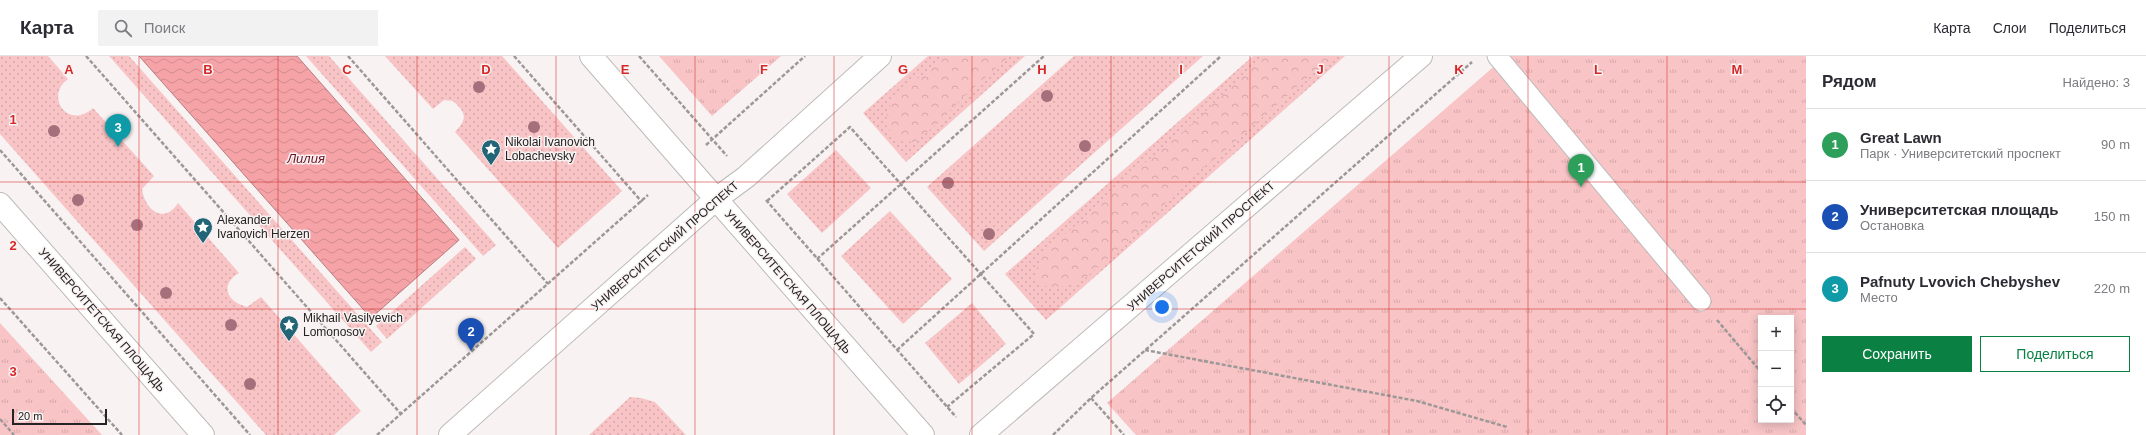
<!DOCTYPE html>
<html lang="ru">
<meta charset="utf-8">
<style>
body{margin:0;font-family:Helvetica,sans-serif;background:#f2f2f3;color:#2b2b33}
.controls{position:absolute;right:12px;bottom:12px;display:grid;overflow:hidden;border-radius:0px;box-shadow:0 2px 10px #0003}
.controls button{width:36px;height:36px;display:grid;place-items:center;padding:0;border:0;border-bottom:1px solid #e1e1e2;background:#fff;color:#2b2b33;font:20px sans-serif}
.scale{position:absolute;left:12px;bottom:10px;width:95px;box-sizing:border-box;padding-left:4px;border:2px solid #252323;border-top:0;font-size:11px;line-height:14px;white-space:nowrap;color:#252323;-webkit-text-stroke:3px #f8f2f2;paint-order:stroke}
.you{position:absolute;left:1162px;top:251px;width:14px;height:14px;margin:-10px;border:3px solid #fff;border-radius:50%;background:#1a73e8;box-shadow:0 0 0 6px #1a73e833}
.badge{display:grid;place-items:center;width:26px;height:26px;border-radius:50%;background:#0b8043;color:#fff;font-size:13px;font-weight:700}
.pin{position:absolute;translate:-50% -33px;filter:drop-shadow(0 1px 2px #0008)}
.pin::after{content:'';position:absolute;top:21px;width:14px;height:12px;background:inherit;clip-path:polygon(0 0,100% 0,50% 100%)}
.list{margin:0;padding:0;list-style:none}
h2{display:flex;justify-content:space-between;align-items:center;height:52px;margin:0;padding:0 16px;font-size:17px}
h2 small{font-size:13px;font-weight:400;color:#7c7c81}
.list li{display:grid;grid-template-columns:26px 1fr auto;gap:12px;align-items:center;box-sizing:border-box;height:72px;padding:0 16px;border-top:1px solid #e1e1e2}
.list b{display:block;font-size:15px;white-space:nowrap}
.list p{margin:0;font-size:13px;white-space:nowrap;color:#7c7c81}
.list em{font-size:13px;font-style:normal;color:#7c7c81}
.actions{display:flex;gap:8px;padding:12px 16px}
.actions a{flex:1;padding:9px 0;border:1px solid #0b8043;border-radius:0px;text-align:center;font-size:14px;color:#0b8043}
.actions .main{background:#0b8043;color:#fff}
.icon{flex:none;width:22px;height:22px;fill:none;stroke:currentColor;stroke-width:2;stroke-linecap:round;stroke-linejoin:round}
.map{position:relative;flex:none;width:1806px;height:379px;overflow:hidden}
header{display:flex;align-items:center;gap:24px;box-sizing:border-box;height:56px;padding:0 20px;background:#fff;border-bottom:1px solid #e1e1e2}
header strong{font-size:19px}
nav{display:flex;gap:22px;margin-inline-start:auto;font-size:14px}
.search{width:280px;height:36px;background:#f2f2f3;display:flex;align-items:center;gap:10px;box-sizing:border-box;padding:0 14px;border-radius:0px;color:#7c7c81;font-size:15px}
main{display:flex}
aside{flex:1;background:#fff}
.map>svg:first-child{display:block}
.grass{fill:url(#grass-dots)}
.forest{fill:url(#forest-crowns)}
.park{fill:url(#park-tufts);fill-rule:evenodd}
.water{fill:url(#water-waves);stroke:#b77d7f}
.lines{fill:none;stroke-linecap:round;stroke-linejoin:round}
.service-casing{stroke:#bfbaba;stroke-width:21}
.minor-casing{stroke:#bfbaba;stroke-width:24}
.tertiary-casing{stroke:#bfbaba;stroke-width:24}
.secondary-casing{stroke:#bfbaba;stroke-width:24}
.path{stroke:#9c9898;stroke-width:2.5;stroke-dasharray:4 2;stroke-linecap:butt}
.service{stroke:#fff;stroke-width:19}
.minor{stroke:#fff;stroke-width:22}
.tertiary{stroke:#fff;stroke-width:22}
.secondary{stroke:#fff;stroke-width:22}
.tree{fill:#a56f7b}
.grid{fill:none;stroke:#d62828;stroke-width:1;stroke-opacity:0.55}
.labels{text-anchor:middle;dominant-baseline:central;stroke-width:3;stroke-linejoin:round;paint-order:stroke}
.poi-label{font-size:12px;fill:#252323;stroke:#f8f2f2;text-anchor:start}
.street-label{font-size:12px;fill:#252323;stroke:#f8f2f2}
.water-label{font-size:13px;font-style:italic;fill:#6f1625;stroke:#f8f2f2}
.grid-label{font-size:13px;text-anchor:middle;font-weight:bold;fill:#d62828;stroke:#f8f2f2;stroke-width:3;stroke-linejoin:round;paint-order:stroke}
</style>
<header>
<strong>Карта</strong>
<div class="search"><svg class="icon" aria-label="search" viewBox="0 0 24 24"><circle cx="10" cy="10" r="6"/><path d="M15 15l6 6"/></svg>Поиск</div>
<nav><a>Карта</a><a>Слои</a><a>Поделиться</a></nav>
</header>
<main>
<div class="map">
<svg width="1806" height="379" viewBox="0 0 1806 379">
<defs>
<pattern id="grass-dots" width="8" height="8" patternUnits="userSpaceOnUse"><rect width="8" height="8" fill="#f8c4c5"/><path d="M2 2h.1M6 6h.1" fill="none" stroke="#d4a8a9" stroke-width="1.8" stroke-linecap="round"/></pattern>
<pattern id="forest-crowns" width="20" height="18" patternUnits="userSpaceOnUse"><rect width="20" height="18" fill="#f8c4c5"/><path d="M2 6a3 3 0 1 1 6 0M12 15a3 3 0 1 1 6 0" fill="none" stroke="#d4a8a9"/></pattern>
<pattern id="park-tufts" width="24" height="20" patternUnits="userSpaceOnUse"><rect width="24" height="20" fill="#f8c4c5"/><path d="M3 7l-1-3M5 7V3M7 7l1-3M15 17l-1-3M17 17v-4M19 17l1-3" fill="none" stroke="#d4a8a9"/></pattern>
<pattern id="water-waves" width="16" height="10" patternUnits="userSpaceOnUse"><rect width="16" height="10" fill="#f5a3a6"/><path d="M0 5q4-4 8 0t8 0" fill="none" stroke="#d28c8f"/></pattern>
</defs>
<rect width="100%" height="100%" fill="#f8f2f2"/>
<path class="grass" d="M0,0H48L68,23C44,40 68,75 93,52L154,120L142,133C145,154 164,169 178,147L239,217C219,229 227,246 247,251L261,241L361,355L334,379H266L0,78Z
M109,0H129L382,286L371,296Z
M306,0H329L496,189L483,200Z
M385,0H502L622,135L558,192L455,76C468,62 466,57 453,45L444,44L433,53Z
M928,0H1025L906,106L863,57Z
M1074,0H1203L984,195L927,131Z
M1253,0H1345L1046,264L1005,218Z
M836,94L871,132L822,177L787,138Z
M890,155L952,223L903,268L841,200Z
M465,191L476,203L387,283L376,270Z
M972,247L1006,288L959,328L925,287Z
M630,341L641,342L655,346L686,379H589Z"/>
<path class="forest" d="M944,0H1010L967,37L937,68L915,86L898,85L885,68L891,45L905,29L920,21Z
M1263,0H1336L1307,22L1219,100L1185,125L1143,172L1083,224L1061,231L1039,230C1034,216 1037,207 1045,195L1113,138L1135,115L1189,71Z"/>
<path class="park" d="M659,0H781L712,60Z
M1506,0H1806V379H1136L1107,347ZM1761,262H1791V364H1761Z
M0,267L102,379H0Z"/>
<path class="water" d="M139,0H297L459,184L371,262Z"/>
<g class="lines">
<g class="service-casing">
<path id="service" d="M1497,0L1701,245"/>
</g>
<g class="minor-casing">
<path id="minor" d="M591,0L716,143
M0,148L203,379"/>
</g>
<g class="tertiary-casing">
<path id="tertiary" d="M716,143L923,379"/>
</g>
<g class="secondary-casing">
<path id="secondary" d="M450,379L716,143L746,121L880,0
M981,379L1421,0"/>
</g>
<path class="path" d="M86,0L401,358
M348,0L548,228
M514,0L642,146
M639,0L727,100
M706,89L805,0
M0,94L250,379
M766,144L956,361
M767,145L850,71L1034,278L947,351
M817,203L1044,0
M0,242L122,379
M1717,264L1761,316
M897,294L1221,0
M1145,294L1417,345L1507,371
M1091,342L1124,379
M1791,352L1806,369
M0,363L14,379
M377,379L648,139
M1053,379L1091,342L1472,6"/>
<use href="#service" class="service"/>
<use href="#minor" class="minor"/>
<use href="#tertiary" class="tertiary"/>
<use href="#secondary" class="secondary"/>
</g>
<g class="tree">
<circle cx="479" cy="31" r="6"/>
<circle cx="1047" cy="40" r="6"/>
<circle cx="534" cy="71" r="6"/>
<circle cx="54" cy="75" r="6"/>
<circle cx="1085" cy="90" r="6"/>
<circle cx="948" cy="127" r="6"/>
<circle cx="78" cy="144" r="6"/>
<circle cx="137" cy="169" r="6"/>
<circle cx="989" cy="178" r="6"/>
<circle cx="166" cy="237" r="6"/>
<circle cx="231" cy="269" r="6"/>
<circle cx="250" cy="328" r="6"/>
</g>
<path class="grid" d="M139,0V379M278,0V379M417,0V379M556,0V379M695,0V379M834,0V379M972,0V379M1111,0V379M1250,0V379M1389,0V379M1528,0V379M1667,0V379M0,126H1806M0,253H1806"/>
<defs>
<g id="sight-pin" transform="scale(1)"><path d="M0 17L-7.5 6A9.5 9.5 0 1 1 7.5 6Z" fill="#216576" stroke="#f8f2f2"/><path d="M0-6L1.8-2.2L6-1.7L2.9 1.2L3.7 5.4L0 3.3L-3.7 5.4L-2.9 1.2L-6-1.7L-1.8-2.2Z" fill="#fff"/></g>
</defs>
<g fill-rule="evenodd">
<use href="#sight-pin" x="491" y="93"/>
<use href="#sight-pin" x="203" y="171"/>
<use href="#sight-pin" x="289" y="269"/>
</g>
<g class="labels">
<g class="poi-label">
<text x="505" y="86">Nikolai Ivanovich<tspan x="505" dy="14">Lobachevsky</tspan></text>
<text x="217" y="164">Alexander<tspan x="217" dy="14">Ivanovich Herzen</tspan></text>
<text x="303" y="262">Mikhail Vasilyevich<tspan x="303" dy="14">Lomonosov</tspan></text>
</g>
<g class="street-label">
<text transform="translate(665 190) rotate(-41)">УНИВЕРСИТЕТСКИЙ ПРОСПЕКТ</text>
<text transform="translate(1201 190) rotate(-41)">УНИВЕРСИТЕТСКИЙ ПРОСПЕКТ</text>
<text transform="translate(788 226) rotate(49)">УНИВЕРСИТЕТСКАЯ ПЛОЩАДЬ</text>
<text transform="translate(102 264) rotate(49)">УНИВЕРСИТЕТСКАЯ ПЛОЩАДЬ</text>
</g>
<g class="water-label">
<text x="306" y="102">Лилия</text>
</g>
</g>
<g class="grid-label">
<text x="69" y="18">A</text>
<text x="208" y="18">B</text>
<text x="347" y="18">C</text>
<text x="486" y="18">D</text>
<text x="625" y="18">E</text>
<text x="764" y="18">F</text>
<text x="903" y="18">G</text>
<text x="1042" y="18">H</text>
<text x="1181" y="18">I</text>
<text x="1320" y="18">J</text>
<text x="1459" y="18">K</text>
<text x="1598" y="18">L</text>
<text x="1737" y="18">M</text>
<text x="13" y="68">1</text>
<text x="13" y="194">2</text>
<text x="13" y="320">3</text>
</g>
</svg>
<div class="controls">
<button>+</button>
<button>−</button>
<button><svg class="icon" aria-label="locate" viewBox="0 0 24 24"><circle cx="12" cy="12" r="6"/><path d="M12 2v4M12 18v4M2 12h4M18 12h4"/></svg></button>
</div>
<div class="scale">20 m</div>
<div class="you"></div>
<div class="pin badge" style="left:1581px;top:131px;background:#2e9e5b">1</div>
<div class="pin badge" style="left:471px;top:295px;background:#1a4fb4">2</div>
<div class="pin badge" style="left:118px;top:91px;background:#0f9aa8">3</div>
</div>
<aside>
<h2>Рядом<small>Найдено: 3</small></h2>
<ul class="list">
<li><span class="badge" style="background:#2e9e5b">1</span><div><b>Great Lawn</b><p>Парк · Университетский проспект</p></div><em>90 m</em></li>
<li><span class="badge" style="background:#1a4fb4">2</span><div><b>Университетская площадь</b><p>Остановка</p></div><em>150 m</em></li>
<li><span class="badge" style="background:#0f9aa8">3</span><div><b>Pafnuty Lvovich Chebyshev</b><p>Место</p></div><em>220 m</em></li>
</ul>
<div class="actions"><a class="main">Сохранить</a><a>Поделиться</a></div>
</aside>
</main>
